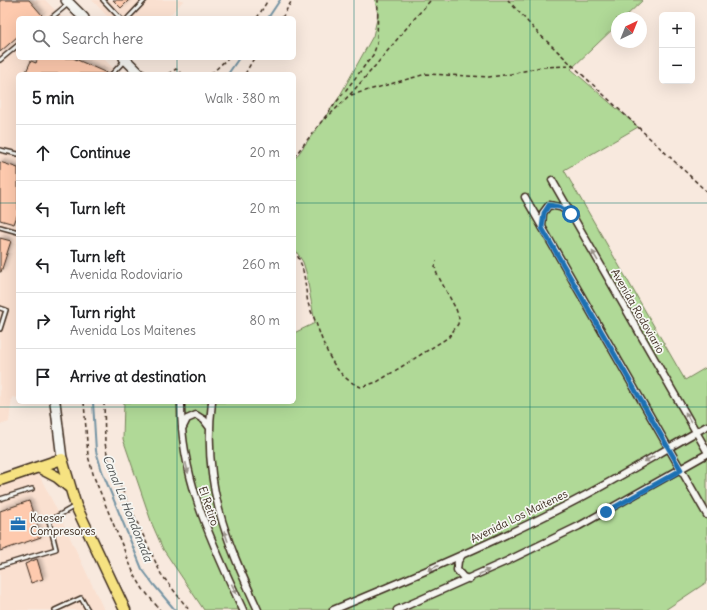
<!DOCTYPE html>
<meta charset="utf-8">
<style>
body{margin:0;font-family:Delius,sans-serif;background:#f2f2f2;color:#202124}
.controls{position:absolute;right:12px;top:12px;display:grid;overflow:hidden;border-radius:6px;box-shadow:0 4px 16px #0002}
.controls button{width:36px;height:36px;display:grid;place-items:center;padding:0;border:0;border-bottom:1px solid #e0e0e0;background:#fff;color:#202124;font:20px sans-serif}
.compass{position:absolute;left:611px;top:12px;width:36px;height:36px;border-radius:50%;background:#fff;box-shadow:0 4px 16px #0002;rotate:43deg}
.stop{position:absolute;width:12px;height:12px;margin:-9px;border:3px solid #1f6fb2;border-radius:50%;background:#fff}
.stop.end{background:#1f6fb2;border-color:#fff;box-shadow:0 1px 4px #0008}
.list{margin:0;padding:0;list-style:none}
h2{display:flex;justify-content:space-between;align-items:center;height:52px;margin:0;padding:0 16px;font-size:17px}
h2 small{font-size:13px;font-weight:400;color:#757577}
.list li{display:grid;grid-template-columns:26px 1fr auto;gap:12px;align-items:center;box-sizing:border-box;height:56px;padding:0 16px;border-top:1px solid #e0e0e0}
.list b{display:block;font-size:15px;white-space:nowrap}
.list p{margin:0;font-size:13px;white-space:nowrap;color:#757577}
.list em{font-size:13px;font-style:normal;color:#757577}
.icon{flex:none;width:22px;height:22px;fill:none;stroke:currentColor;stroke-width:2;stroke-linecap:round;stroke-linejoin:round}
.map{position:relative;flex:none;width:707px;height:610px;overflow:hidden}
.search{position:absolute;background:#fff;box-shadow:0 4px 16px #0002;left:16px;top:16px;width:280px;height:44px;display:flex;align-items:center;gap:10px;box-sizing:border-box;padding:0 14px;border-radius:6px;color:#757577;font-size:15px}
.panel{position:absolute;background:#fff;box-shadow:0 4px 16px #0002;left:16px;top:72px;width:280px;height:332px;border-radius:6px}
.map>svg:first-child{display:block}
.built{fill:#fae0d0}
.green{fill:#b0d997;stroke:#76825a}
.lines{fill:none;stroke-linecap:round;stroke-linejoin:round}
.stream{stroke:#7594a4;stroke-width:2}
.building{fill:#fecaae;stroke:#3b2a1e;filter:url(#shadow)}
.lane-casing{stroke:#3b2a1e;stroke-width:6}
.street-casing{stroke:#3b2a1e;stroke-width:9}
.secondary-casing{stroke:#3b2a1e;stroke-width:12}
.primary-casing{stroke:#3b2a1e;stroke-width:13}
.path{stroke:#3b2a1e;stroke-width:1.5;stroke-dasharray:4 3;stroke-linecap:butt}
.lane{stroke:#f6f6f2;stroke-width:3}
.street{stroke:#f6f6f2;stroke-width:6}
.secondary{stroke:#f6f6f2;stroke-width:9}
.primary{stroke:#f6e281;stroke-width:10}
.oneway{fill:#989088}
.route{stroke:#1f6fb2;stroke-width:5}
.grid{fill:none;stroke:#0f766e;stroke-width:1;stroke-opacity:0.55}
.labels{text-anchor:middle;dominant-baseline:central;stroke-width:3.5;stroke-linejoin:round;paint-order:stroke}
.street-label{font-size:11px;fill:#3b2a1e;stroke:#f6f6f2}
.poi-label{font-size:11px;fill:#3b2a1e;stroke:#f6f6f2;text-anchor:start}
.water-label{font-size:12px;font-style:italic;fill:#535656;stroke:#f6f6f2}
</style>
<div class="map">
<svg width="707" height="610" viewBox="0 0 707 610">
<defs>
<filter id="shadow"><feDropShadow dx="2.5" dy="-2.5" stdDeviation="2" flood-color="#0004"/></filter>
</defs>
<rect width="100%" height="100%" fill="#f8e9de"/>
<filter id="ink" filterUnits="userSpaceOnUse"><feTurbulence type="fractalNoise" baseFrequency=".025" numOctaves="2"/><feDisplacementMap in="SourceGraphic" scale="8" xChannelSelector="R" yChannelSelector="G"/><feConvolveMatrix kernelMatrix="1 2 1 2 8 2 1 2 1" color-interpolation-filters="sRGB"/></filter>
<g filter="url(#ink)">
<path class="built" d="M0,0H45L63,18H18V58H103L119,74H18V398L12,397L9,422L0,425Z
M92,0H184L167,18H109Z
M38,473L58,512L104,610H0V487Z"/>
<path class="green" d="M375,0H643L624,18H617V25L571,69L638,127L564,170L685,380L707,367V582L665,610H204L163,549L152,524L123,439L124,402H294V333L315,323L306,272L303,262L294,248V160L338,99L373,36L378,15Z"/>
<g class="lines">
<path class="stream" d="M268,18L280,0
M228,74L239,58
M93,402L96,451L102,471L142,569L154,585L175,610"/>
</g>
<path class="building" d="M0,0H29L42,15L39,18H18V36L0,52Z
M113,0H129L121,8Z
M38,58H73L109,74H25L31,61L36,63Z
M0,162L18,168V213L14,224L0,220Z
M0,238L11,241L1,272H0Z
M29,501L41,537L0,551V511Z
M37,559L43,579L31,583L25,564Z"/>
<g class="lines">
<g class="lane-casing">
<path id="lane" d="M103,0L120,18
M51,18L68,4
M128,18L145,0
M0,60L18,45
M112,74L124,61
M0,150L18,154
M0,227L18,232
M0,308L6,310L0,329
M0,499L32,489
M0,566L56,549L49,521L75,506
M55,610L81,598L88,610"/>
</g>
<g class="street-casing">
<path id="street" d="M552,180L707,451
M525,197L707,515
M542,227L543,213L549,205L560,207L570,213
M181,402C180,478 212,543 243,610
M212,402C202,483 225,538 258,610
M182,429L187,419L196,415L204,420L210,428
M462,555L458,561L457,570L463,577L469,579
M333,610C408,579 484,547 557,510C608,485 657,454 707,426
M397,610L507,561L579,526L707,454"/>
</g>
<g class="secondary-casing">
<path id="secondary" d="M66,0L84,18
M124,58L140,74
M55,402L62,459"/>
</g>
<g class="primary-casing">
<path id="primary" d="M38,467L57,477L69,487
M0,480L62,459L76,506L125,610"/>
</g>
<path class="path" d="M508,0L536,31L707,192
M257,18L268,0
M282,18L292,0
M168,74L176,69L182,74
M211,74L228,58
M245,74L254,58
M351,95L426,74L489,77L511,74L541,67L573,66
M325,119C365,83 395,39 431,0
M294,157L373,55L377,44L378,0
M294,250C306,268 304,282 308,303C310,310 314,317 316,323C325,348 334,377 361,387L377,382L449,337L458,324L459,318L456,309L437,274L435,267L436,261
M84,402L88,456L94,477L134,574L143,589L160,610
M104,402L105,443L108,459L161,574L189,610"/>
<use href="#lane" class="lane"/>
<use href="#street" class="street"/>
<use href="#secondary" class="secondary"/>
<use href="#primary" class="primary"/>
</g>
<defs><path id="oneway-solid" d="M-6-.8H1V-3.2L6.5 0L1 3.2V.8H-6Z"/></defs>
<g class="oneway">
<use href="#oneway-solid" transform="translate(595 256) rotate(-120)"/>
<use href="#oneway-solid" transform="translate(688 417) rotate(-120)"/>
<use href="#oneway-solid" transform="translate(649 459) rotate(150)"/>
<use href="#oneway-solid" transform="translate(187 468) rotate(77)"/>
<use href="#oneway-solid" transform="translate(226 536) rotate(-109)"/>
<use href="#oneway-solid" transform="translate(433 568) rotate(156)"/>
<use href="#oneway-solid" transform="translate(484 572) rotate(-25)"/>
<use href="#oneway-solid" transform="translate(234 589) rotate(65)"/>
</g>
</g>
<g class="lines" filter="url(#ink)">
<path class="route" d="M571,214L560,207L549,205L544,213L542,228L681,470L606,512"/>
</g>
<path class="grid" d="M177,0V18M354,0V610M530,0V610M177,58V74M0,203H18M294,203H707M177,402V610M0,407H707"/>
<defs>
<g id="office-bare" transform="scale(1.2)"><path d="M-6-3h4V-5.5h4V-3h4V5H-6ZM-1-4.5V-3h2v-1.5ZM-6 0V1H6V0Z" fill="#1f6fb2" stroke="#f6f6f2" stroke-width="2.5" paint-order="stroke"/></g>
</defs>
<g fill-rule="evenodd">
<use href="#office-bare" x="18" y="524"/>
</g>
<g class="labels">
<g class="street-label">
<text transform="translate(638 311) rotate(60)">Avenida Rodoviario</text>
<text transform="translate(209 506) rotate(71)">El Retiro</text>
<text transform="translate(519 516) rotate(-26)">Avenida Los Maitenes</text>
</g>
<g class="poi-label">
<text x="30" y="518">Kaeser<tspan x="30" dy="13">Compresores</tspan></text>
</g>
<g class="water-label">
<text transform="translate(128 508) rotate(68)">Canal La Hondonada</text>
</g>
</g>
</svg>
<div class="controls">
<button>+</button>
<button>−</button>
</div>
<svg class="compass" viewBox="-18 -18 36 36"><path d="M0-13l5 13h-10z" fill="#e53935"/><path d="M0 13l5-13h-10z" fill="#757577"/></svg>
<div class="stop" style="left:571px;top:214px"></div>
<div class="stop end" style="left:606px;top:512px"></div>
<div class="search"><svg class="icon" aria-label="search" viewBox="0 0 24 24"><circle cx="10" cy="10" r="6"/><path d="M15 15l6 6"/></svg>Search here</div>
<section class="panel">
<h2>5 min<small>Walk · 380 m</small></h2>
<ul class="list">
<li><svg class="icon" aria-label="ahead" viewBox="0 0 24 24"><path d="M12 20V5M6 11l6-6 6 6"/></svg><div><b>Continue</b></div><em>20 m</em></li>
<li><svg class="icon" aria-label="left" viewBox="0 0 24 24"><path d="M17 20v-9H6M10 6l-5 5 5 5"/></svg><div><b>Turn left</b></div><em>20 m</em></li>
<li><svg class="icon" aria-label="left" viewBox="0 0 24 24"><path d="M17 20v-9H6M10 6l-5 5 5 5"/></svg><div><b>Turn left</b><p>Avenida Rodoviario</p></div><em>260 m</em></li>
<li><svg class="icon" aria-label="right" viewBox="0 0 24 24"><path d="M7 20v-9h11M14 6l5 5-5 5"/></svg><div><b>Turn right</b><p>Avenida Los Maitenes</p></div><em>80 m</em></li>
<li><svg class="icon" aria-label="arrive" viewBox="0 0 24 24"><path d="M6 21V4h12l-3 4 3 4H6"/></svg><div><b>Arrive at destination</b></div></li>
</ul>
</section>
</div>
